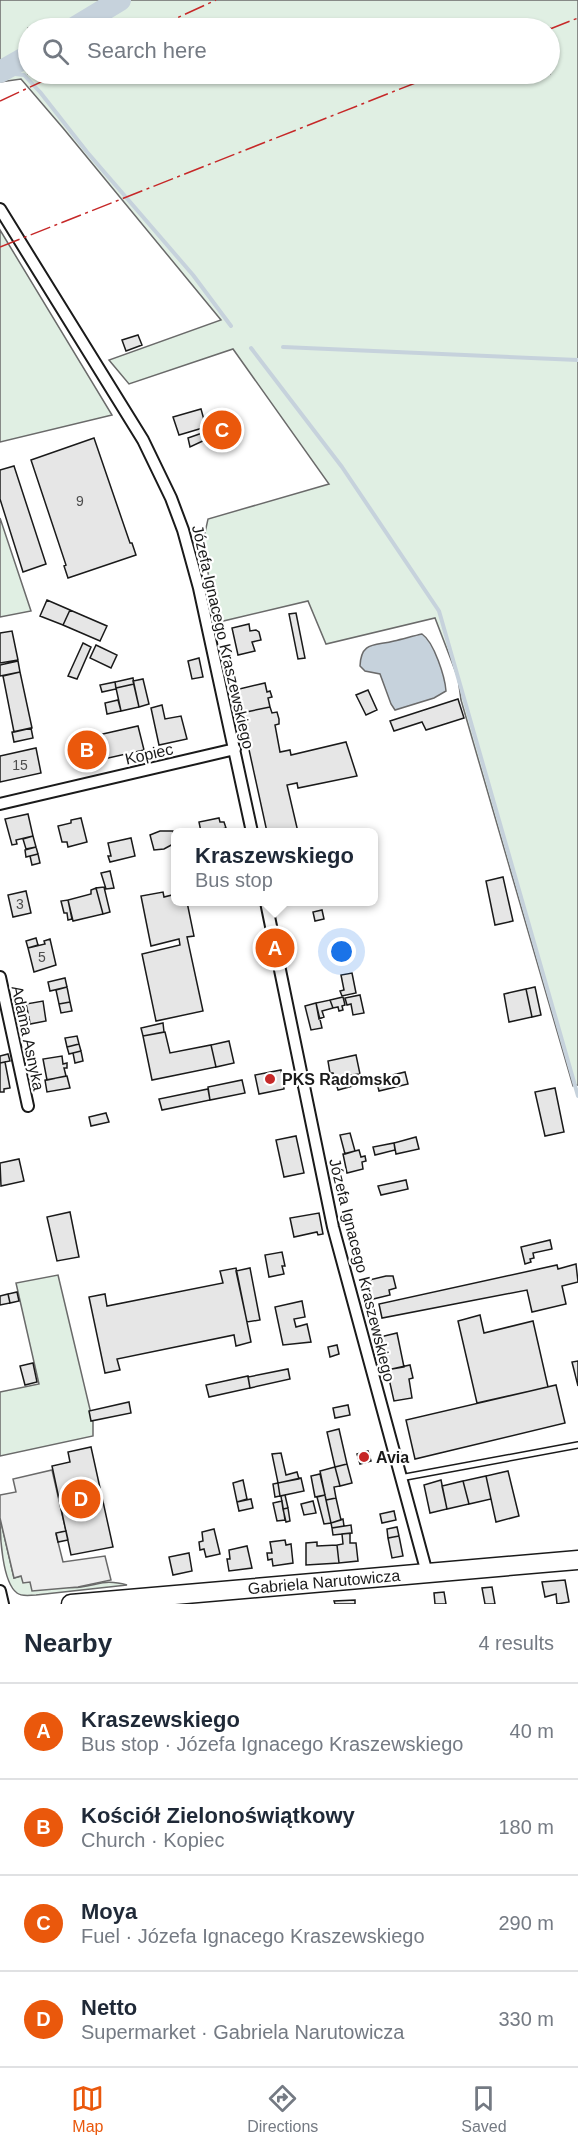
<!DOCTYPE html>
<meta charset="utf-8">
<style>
body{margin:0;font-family:Helvetica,sans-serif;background:#f6f6f7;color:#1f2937}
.you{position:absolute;left:342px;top:952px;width:21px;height:21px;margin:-15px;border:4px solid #fff;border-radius:50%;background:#1a73e8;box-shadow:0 0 0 9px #1a73e833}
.badge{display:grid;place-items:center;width:39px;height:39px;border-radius:50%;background:#ea580c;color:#fff;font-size:20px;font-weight:700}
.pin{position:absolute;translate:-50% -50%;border:3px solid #fff;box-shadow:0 2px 6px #0006}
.popup{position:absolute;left:171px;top:828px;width:207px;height:78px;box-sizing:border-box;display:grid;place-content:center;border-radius:9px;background:#fff;filter:drop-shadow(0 2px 4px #0005);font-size:20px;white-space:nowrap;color:#747a83}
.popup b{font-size:22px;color:#1f2937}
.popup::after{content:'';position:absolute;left:50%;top:100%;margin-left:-12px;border:12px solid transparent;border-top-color:#fff}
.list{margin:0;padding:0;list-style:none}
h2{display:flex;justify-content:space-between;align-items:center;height:78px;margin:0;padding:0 24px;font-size:26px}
h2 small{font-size:20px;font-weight:400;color:#747a83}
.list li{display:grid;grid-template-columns:39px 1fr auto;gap:18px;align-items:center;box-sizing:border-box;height:96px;padding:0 24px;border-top:2px solid #e0e1e3}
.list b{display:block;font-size:22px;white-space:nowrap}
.list p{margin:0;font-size:20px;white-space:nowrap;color:#747a83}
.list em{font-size:20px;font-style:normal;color:#747a83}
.icon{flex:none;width:33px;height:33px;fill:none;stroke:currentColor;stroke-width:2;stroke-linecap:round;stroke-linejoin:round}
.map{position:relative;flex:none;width:578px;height:1604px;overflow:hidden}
.search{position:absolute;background:#fff;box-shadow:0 2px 4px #0004;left:18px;right:18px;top:18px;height:66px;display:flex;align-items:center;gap:15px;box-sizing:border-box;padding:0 21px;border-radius:33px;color:#747a83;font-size:22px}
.sheet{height:462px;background:#fff}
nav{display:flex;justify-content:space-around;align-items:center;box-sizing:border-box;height:84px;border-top:2px solid #e0e1e3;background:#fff;font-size:16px;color:#747a83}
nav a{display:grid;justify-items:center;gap:3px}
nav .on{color:#ea580c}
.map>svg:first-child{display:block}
.green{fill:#e0efe3;stroke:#6a6a6a;stroke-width:1.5;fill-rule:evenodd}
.parking{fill:#ededed;stroke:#6a6a6a;stroke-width:1.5}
.water{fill:#c6d2dc;stroke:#6a6a6a;stroke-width:1.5}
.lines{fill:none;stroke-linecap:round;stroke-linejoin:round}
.stream{stroke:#c6d2dc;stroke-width:4}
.river{stroke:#c6d2dc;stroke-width:22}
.building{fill:#e6e6e6;stroke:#1a1a1a;stroke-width:1.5}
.service-casing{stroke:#1a1a1a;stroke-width:8}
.minor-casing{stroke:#1a1a1a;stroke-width:14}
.primary-casing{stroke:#1a1a1a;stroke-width:21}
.service{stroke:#fff;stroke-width:5}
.minor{stroke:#fff;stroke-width:10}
.primary{stroke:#fff;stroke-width:18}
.power{stroke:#c62828;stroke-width:1.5;stroke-dasharray:21 4.5 3 4.5;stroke-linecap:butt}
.poi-dot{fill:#c62828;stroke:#fff;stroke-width:2}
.labels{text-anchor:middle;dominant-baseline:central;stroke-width:4.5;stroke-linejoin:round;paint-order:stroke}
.number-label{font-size:14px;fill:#4d4d4d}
.street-label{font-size:16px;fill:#1a1a1a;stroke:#fff}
.poi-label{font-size:16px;font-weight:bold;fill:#1a1a1a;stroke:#fff;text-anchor:start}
</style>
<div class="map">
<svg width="578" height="1604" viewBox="0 0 578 1604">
<rect width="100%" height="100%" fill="#fff"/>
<path class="green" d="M0,0H578V1085L573,1086L461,700L458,678L435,618L326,644L308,601L219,622L202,546L208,519L329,484L233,349L129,384L109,360L221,320L63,128L21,79L0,82ZM28,28H550V74H28Z
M0,230L112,415L0,442Z
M0,518L31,611L0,617Z
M58,1275L93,1422V1436L0,1456V1392L39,1384L16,1283Z
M0,1518L14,1578L21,1576C34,1584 66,1589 81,1587C101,1584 106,1579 127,1585L36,1595C30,1595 22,1597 17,1593C2,1582 0,1535 0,1518Z"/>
<path class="parking" d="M52,1470L66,1531L56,1534L63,1562L105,1556L111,1580L78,1587L32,1591L30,1582L23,1583L21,1576L14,1578L0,1518V1495L16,1492L13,1479Z"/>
<path class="water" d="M422,634C434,642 445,677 446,691L434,698L395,710L391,704L380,674L365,671L360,666C361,641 375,646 394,641C403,639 413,636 422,634Z"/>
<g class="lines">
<path class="stream" d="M9,67L15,74L24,75L40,92L87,152L193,275L231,326
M283,347L578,360
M251,348L342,467L439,611L578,1096"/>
<path class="river" d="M74,28L120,0
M0,72L28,56"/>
</g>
<path class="building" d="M138,335L142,345L126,351L122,340Z
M201,409L206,427L179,435L173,417Z
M205,432L207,439L190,447L188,438Z
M94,438L130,543H132L136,555L68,578L64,566L66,565L31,460Z
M14,466L46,564L23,572L0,499V470Z
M47,600L70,610L63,625L40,616Z
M70,610L107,626L100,641L63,625Z
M296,613L305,658L298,659L289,614Z
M249,624L250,631L256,630L259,632L261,640L252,642L255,651L238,655L232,628Z
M12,631L18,660L0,663V633Z
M83,643L91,647L77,679L68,676Z
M96,645L117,655L111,668L90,658Z
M199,658L203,677L192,679L188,661Z
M18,661L20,672L0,676V665Z
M20,672L32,728L14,732L3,676Z
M133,678L134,684L116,688L115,682Z
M143,679L149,704L139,707L133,681Z
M115,682L116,689L102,692L100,685Z
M265,683L267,692L270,691L272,697L268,698L270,707L241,713L235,690Z
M134,684L139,707L121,711L116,688Z
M368,690L377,710L366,715L356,695Z
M458,699L464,718L426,730L422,722L394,731L390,721Z
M118,700L121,711L107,714L105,703Z
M162,705L165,719L181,716L187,739L159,745L151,708Z
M270,707L272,713L277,712L279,719V724L275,725L280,752L290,750L291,755L346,742L357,776L298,788L297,783L287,785L298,832H267L241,713Z
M138,726L144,750L77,765L72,741Z
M31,728L33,738L14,742L12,732Z
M36,748L41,773L0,782V756Z
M28,814L33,836L16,840L17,844L12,845L5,819Z
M81,818L87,842L68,847L67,842H62L58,826L71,823V820Z
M219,818L220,822H224L226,828L222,829V832H201L199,822Z
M160,831H173L175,843L164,849L154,850L150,835Z
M33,836L36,847L26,849L23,839Z
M131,838L135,856L110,862L108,856H111L108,843Z
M36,847L38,854L26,857L25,850Z
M38,854L40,863L32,865L30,856Z
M110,871L114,888L106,889L101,873Z
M503,877L513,921L495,925L486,881Z
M104,887L110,912L103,914L96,888Z
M96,888L103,914L73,921L68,900L91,894V890Z
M26,891L31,913L13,917L8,895Z
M163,892L164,897L176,894V902H187L194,936L187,937L203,1011L156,1021L142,954L180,945L179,939L151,946L141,896Z
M68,900L72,919L68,920L67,913H64L61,901Z
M322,910L324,919L315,921L313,912Z
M36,938L38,945L28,948L26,941Z
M50,939L56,965L34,972L28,948L45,944L44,941Z
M352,973L356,993L342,996L340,991L344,990L341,975Z
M65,978L67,987L50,991L48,982Z
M67,987L70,1002L59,1004L56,990Z
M535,987L541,1015L532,1017L526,989Z
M526,989L532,1017L509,1022L504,994Z
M360,995L364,1013L353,1015L351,1004L347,1005L345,998Z
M343,997L345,1005L342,1006L343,1010L339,1011L338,1007L333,1008L330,1000Z
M330,1000L333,1008L322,1011L324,1017L319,1019L316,1003Z
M43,1001L46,1021L30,1024L29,1017L25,1018L24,1014L28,1013L26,1004Z
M70,1002L72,1011L61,1013L59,1004Z
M316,1003L322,1028L311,1030L305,1006Z
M163,1023L164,1032L143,1036L141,1028Z
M165,1032L170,1053L211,1045L216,1067L152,1080L143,1036Z
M77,1036L79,1044L67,1047L65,1038Z
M229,1041L234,1063L216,1067L211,1045Z
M79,1044L81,1051L69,1054L67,1047Z
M81,1051L83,1061L75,1063L73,1053Z
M8,1054L10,1061L0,1063V1056Z
M356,1055L360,1074L351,1075L353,1086L338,1090L333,1073H330L328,1061Z
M62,1056L63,1064L67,1063V1068H64L66,1076L47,1080L43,1059Z
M5,1062L10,1088L4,1089V1092H0V1063Z
M281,1070L282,1075H283L284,1089L259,1094L255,1075Z
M405,1072L408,1084L379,1091L376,1079Z
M67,1076L70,1088L47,1092L45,1080Z
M242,1080L245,1093L210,1100L208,1087Z
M555,1088L564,1132L545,1136L535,1092Z
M208,1089L210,1100L162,1110L159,1099Z
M106,1113L109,1122L91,1126L89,1117Z
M350,1133L355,1151L345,1154L340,1135Z
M296,1136L304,1173L284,1177L276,1140Z
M416,1137L419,1149L396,1154L394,1143Z
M394,1143L395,1150L375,1155L373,1147Z
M359,1150L361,1157L365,1156L366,1161L362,1162L363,1169L347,1173L343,1154Z
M19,1159L24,1181L1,1186L0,1163Z
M406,1180L408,1189L381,1195L378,1186Z
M70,1212L79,1257L57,1261L47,1217Z
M319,1213L323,1234L318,1235L317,1232L294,1237L290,1218Z
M550,1240L552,1249L533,1253L534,1258L530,1259L531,1262L525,1264L521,1247Z
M282,1252L285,1266H282L284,1274L269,1277L265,1255Z
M576,1264L578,1282L562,1286L566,1304L532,1312L527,1290L382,1318L379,1304L557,1265L558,1269Z
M236,1268L251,1342L236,1346L234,1335L117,1359L120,1370L105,1373L89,1297L105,1294L107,1306L223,1283L220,1271Z
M250,1268L260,1320L247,1322L236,1271Z
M386,1276H393L396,1288L389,1290L390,1295L369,1300L365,1281Z
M17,1292L19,1301L10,1303L8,1294Z
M8,1294L10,1303L0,1305V1296Z
M302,1301L305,1317L294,1319L296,1327L307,1324L311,1342L283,1345L275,1307Z
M480,1315L484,1333L533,1321L548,1387L477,1403L458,1321Z
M397,1333L404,1367L387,1370L380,1337Z
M337,1345L339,1354L330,1357L328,1347Z
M578,1361V1386L572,1362Z
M33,1363L37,1382L25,1385L20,1366Z
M410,1365L413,1378L409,1379L412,1398L394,1401L387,1370Z
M288,1369L290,1379L250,1388L248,1377Z
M248,1376L250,1388L209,1397L206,1385Z
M556,1385L565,1423L415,1459L406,1420Z
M129,1402L131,1413L91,1421L89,1411Z
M348,1405L350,1415L335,1418L333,1408Z
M339,1429L347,1464L335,1467L327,1432Z
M91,1447L113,1547L71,1555L52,1466L70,1462L68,1452Z
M368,1451L371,1461L360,1464L357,1454Z
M281,1453L286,1475L297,1472L299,1479L278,1483L272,1454Z
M347,1464L352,1483L340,1486L335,1467Z
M335,1467L340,1486L334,1487L336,1498L326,1500L320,1471Z
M508,1471L519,1516L496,1522L486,1476Z
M320,1474L325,1495L315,1497L311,1476Z
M486,1476L491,1499L469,1504L463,1481Z
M301,1478L304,1491L280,1496L278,1483Z
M243,1480L247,1499L237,1502L233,1483Z
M441,1480L447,1509L430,1513L424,1485Z
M463,1481L469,1504L447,1509L442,1486Z
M278,1483L280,1496L275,1497L273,1484Z
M285,1495L288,1508L283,1509L281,1496Z
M325,1495L331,1523L324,1524L317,1497Z
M336,1498L341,1520L331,1523L326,1500Z
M251,1499L253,1508L239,1511L237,1502Z
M282,1501L285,1520L277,1521L273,1503Z
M313,1501L316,1513L304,1515L301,1504Z
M288,1508L290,1521L286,1522L283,1509Z
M394,1511L396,1520L382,1523L380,1514Z
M343,1519L344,1526L332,1528L331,1523Z
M351,1525L352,1533L333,1535L332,1528Z
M397,1527L399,1536L388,1538L387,1529Z
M214,1529L220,1554L206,1557L204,1549L200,1550L199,1542L203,1541L202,1532Z
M66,1531L68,1540L58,1542L56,1533Z
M350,1533V1543H356L358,1561L339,1563L337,1545L343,1544L342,1534Z
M399,1536L403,1556L392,1558L388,1538Z
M285,1540L286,1545L291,1544L293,1563L273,1566L272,1559L268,1560L267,1553H272L270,1542Z
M317,1542V1546L337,1545L339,1563L306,1565V1543Z
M247,1546L252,1568L229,1571L227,1559H230L229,1550Z
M189,1553L192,1571L173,1575L169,1557Z
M565,1580L569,1602L557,1604L556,1594L545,1597L542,1582Z
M492,1587L495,1604H485L482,1588Z
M444,1592L446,1604H435L434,1593Z
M355,1600V1604H335L334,1601Z"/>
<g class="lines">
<g class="service-casing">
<path id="service" d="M400,1478L578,1445"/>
</g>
<g class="minor-casing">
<path id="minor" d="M0,209L143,440L171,498L183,530L199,588L252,832
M0,804L235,749
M266,902L333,1227L427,1573
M0,977L28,1106
M0,1591L3,1604"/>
</g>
<g class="primary-casing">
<path id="primary" d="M71,1604L578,1560"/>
</g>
<use href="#service" class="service"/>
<use href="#minor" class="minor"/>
<use href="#primary" class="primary"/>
<path class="power" d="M155,28L216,0
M550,29L578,18
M0,101L58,74
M0,247L438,74"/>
</g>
<g class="poi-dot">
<circle cx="270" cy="1079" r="6"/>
<circle cx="364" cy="1457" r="6"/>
</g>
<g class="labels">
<g class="number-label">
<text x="80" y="501">9</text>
<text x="20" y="765">15</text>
<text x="20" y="904">3</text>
<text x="42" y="957">5</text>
</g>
<g class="street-label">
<text transform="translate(223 637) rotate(77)">Józefa Ignacego Kraszewskiego</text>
<text transform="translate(149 754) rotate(-13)">Kopiec</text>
<text transform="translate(28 1038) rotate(78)">Adama Asnyka</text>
<text transform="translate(362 1270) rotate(76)">Józefa Ignacego Kraszewskiego</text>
<text transform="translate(324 1582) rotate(-5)">Gabriela Narutowicza</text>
</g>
<g class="poi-label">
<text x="282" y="1079">PKS Radomsko</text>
<text x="376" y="1457">Avia</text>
</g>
</g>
</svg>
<div class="you"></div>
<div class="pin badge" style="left:275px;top:948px">A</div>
<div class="popup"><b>Kraszewskiego</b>Bus stop</div>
<div class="pin badge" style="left:87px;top:750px">B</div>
<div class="pin badge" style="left:222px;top:430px">C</div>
<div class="pin badge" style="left:81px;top:1499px">D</div>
<div class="search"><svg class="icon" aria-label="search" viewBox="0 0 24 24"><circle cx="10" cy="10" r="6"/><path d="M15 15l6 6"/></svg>Search here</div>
</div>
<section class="sheet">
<h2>Nearby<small>4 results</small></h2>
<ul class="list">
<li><span class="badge">A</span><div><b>Kraszewskiego</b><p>Bus stop · Józefa Ignacego Kraszewskiego</p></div><em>40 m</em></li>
<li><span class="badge">B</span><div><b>Kościół Zielonoświątkowy</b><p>Church · Kopiec</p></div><em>180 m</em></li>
<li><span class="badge">C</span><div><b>Moya</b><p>Fuel · Józefa Ignacego Kraszewskiego</p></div><em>290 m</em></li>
<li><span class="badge">D</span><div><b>Netto</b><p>Supermarket · Gabriela Narutowicza</p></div><em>330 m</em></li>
</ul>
</section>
<nav>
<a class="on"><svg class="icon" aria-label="map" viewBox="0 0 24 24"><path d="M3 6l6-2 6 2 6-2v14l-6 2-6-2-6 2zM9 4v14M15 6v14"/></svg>Map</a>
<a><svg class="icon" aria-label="directions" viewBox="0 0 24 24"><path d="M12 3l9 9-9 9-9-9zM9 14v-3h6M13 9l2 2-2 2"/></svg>Directions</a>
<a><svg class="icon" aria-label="saved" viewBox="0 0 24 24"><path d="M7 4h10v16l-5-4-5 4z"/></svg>Saved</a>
</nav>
